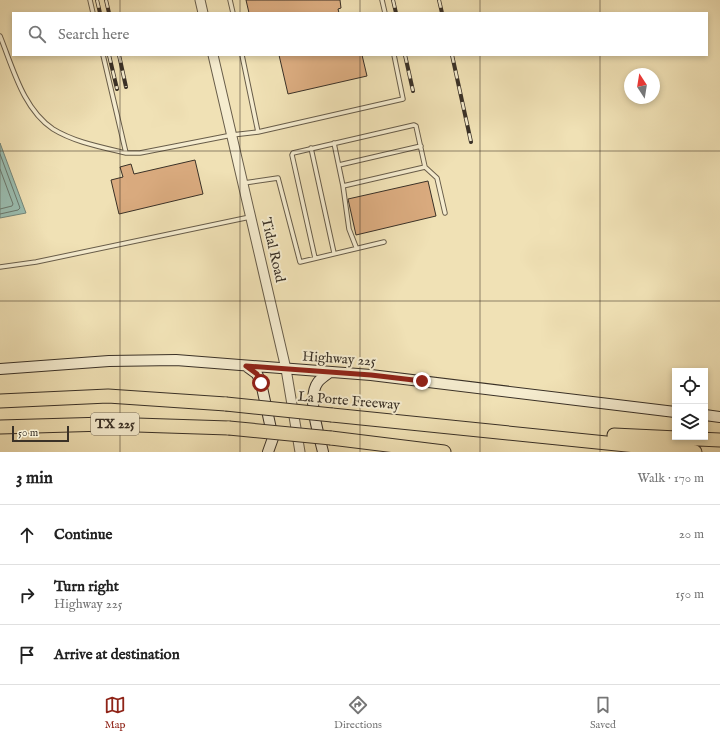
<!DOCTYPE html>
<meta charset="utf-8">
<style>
body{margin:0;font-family:"IM FELL English",serif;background:#f2f2f2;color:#222}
.controls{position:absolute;right:12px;bottom:12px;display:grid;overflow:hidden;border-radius:0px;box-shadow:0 2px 6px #0003}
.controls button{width:36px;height:36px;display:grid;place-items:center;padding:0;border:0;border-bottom:1px solid #e0e0e0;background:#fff;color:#222;font:20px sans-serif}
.compass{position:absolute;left:624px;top:68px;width:36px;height:36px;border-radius:50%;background:#fff;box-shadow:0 2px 6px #0003;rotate:348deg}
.scale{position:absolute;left:12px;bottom:10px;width:57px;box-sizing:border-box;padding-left:4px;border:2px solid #3a3127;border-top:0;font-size:11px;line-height:14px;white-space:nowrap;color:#3a3127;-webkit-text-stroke:3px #f5eccf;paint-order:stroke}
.stop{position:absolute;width:12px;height:12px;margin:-9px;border:3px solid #8f2418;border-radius:50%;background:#fff}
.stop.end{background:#8f2418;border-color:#fff;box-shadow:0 1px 4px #0008}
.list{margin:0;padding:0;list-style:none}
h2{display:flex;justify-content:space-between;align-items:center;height:52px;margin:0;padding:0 16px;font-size:17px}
h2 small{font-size:13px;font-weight:400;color:#767676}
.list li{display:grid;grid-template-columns:26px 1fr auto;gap:12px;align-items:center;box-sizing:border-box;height:60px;padding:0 16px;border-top:1px solid #e0e0e0}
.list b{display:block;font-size:15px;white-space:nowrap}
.list p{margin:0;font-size:13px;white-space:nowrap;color:#767676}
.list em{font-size:13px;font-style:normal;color:#767676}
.icon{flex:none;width:22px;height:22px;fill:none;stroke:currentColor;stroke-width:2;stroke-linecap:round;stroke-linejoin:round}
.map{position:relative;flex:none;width:720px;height:452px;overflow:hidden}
.search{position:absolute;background:#fff;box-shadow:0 2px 6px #0003;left:12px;right:12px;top:12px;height:44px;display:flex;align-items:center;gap:10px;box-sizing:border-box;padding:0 14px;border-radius:0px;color:#767676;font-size:15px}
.sheet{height:232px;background:#fff}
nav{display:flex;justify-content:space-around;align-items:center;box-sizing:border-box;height:56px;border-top:1px solid #e0e0e0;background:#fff;font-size:11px;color:#767676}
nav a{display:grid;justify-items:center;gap:2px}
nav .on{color:#8f2418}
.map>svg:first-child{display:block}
.water{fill:#9abdb0;stroke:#748579}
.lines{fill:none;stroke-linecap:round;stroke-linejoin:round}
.shore{stroke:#6a776c;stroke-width:1}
.building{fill:#daab7f;stroke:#3a3127}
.service-casing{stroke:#685d4a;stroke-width:5.5}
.tertiary-casing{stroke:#685d4a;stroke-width:11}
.secondary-casing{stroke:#3a3127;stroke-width:12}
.motorway-casing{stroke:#3a3127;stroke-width:15}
.service{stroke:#f5eccf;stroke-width:3.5}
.tertiary{stroke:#f5eccf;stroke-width:9}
.secondary{stroke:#f5eccf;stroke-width:10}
.motorway{stroke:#f0e1b5;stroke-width:13}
.rail-casing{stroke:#3a3127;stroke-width:4}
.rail{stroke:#f5eccf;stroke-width:2.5;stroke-dasharray:8;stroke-linecap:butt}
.motorway-bridge-casing{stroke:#3a3127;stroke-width:15;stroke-linecap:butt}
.motorway-bridge{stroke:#f0e1b5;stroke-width:13}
.route{stroke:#8f2418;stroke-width:5}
.grid{fill:none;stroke:#3a3127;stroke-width:1;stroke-opacity:0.55}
.labels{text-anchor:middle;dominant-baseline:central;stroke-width:4;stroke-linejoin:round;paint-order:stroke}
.shield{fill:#f5eccf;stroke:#726959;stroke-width:1}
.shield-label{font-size:13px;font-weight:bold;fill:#3a3127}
.street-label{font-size:14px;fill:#3a3127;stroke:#f5eccf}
</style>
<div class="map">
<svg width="720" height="452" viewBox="0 0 720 452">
<rect width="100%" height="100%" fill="#f0e1b5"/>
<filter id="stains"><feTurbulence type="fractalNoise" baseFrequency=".005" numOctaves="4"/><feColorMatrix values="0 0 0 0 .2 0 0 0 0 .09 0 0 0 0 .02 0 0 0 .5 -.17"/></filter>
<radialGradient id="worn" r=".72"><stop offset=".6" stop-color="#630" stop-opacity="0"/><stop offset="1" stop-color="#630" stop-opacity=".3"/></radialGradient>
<path class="water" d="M0,143L26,213L0,218Z"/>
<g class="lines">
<path class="shore" d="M0,154L20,208L18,210L0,214
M0,169L13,204L12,206L0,209"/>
</g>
<path class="building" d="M246,0H340L341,8L338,9L339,13H249Z
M279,55H362L367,76L288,94Z
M195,160L203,194L119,214L111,180L123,177L120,167L131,164L134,174Z
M428,181L436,216L356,235L348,199Z"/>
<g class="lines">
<g class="service-casing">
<path id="service" d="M90,0L93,13
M230,0L233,13
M382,0L385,13
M0,36C13,68 23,109 53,129C74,142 101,147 126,153
M103,55L126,153H140L232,135L258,132L403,99L394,55
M242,55L258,132
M334,143L343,186L349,229L356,247
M311,148L334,253
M339,165L421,146
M425,167L437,178L445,213
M244,183L278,178L300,262L384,242
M315,258L292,155L293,153L414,125L416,126L425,167L343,186
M0,267L36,262L250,217"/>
</g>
<g class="tertiary-casing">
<path id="tertiary" d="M200,0L203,13
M213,55L286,369L300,452"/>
</g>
<g class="secondary-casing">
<path id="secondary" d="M246,366L257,374L261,383L273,438L268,452
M0,369L109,361L176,360L371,375L675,412
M705,415L720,417
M323,452C319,434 306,398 318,382C321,378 326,375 330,372"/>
</g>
<g class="motorway-casing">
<path id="motorway" d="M0,401L108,396L226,404
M332,415L695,452
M0,427L106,424L229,428
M614,435L720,440
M331,438L444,452"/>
</g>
<use href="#service" class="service"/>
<use href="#tertiary" class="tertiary"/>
<use href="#secondary" class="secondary"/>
<use href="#motorway" class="motorway"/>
<g class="rail-casing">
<path id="rail" d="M97,0L100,13
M106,0L109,13
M393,0L396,13
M439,0L442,13
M109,55L117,89
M119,55L126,87
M405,55L413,91
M452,55L471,142"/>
</g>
<use href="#rail" class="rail"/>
<g class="motorway-bridge-casing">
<path id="motorway-bridge" d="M226,404L332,415
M229,428L331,438"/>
</g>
<use href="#motorway-bridge" class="motorway-bridge"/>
</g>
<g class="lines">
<path class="route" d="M261,383L257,374L246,366L371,375L422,381"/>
</g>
<path class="grid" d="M120,0V13M240,0V13M360,0V13M480,0V13M600,0V13M120,55V452M240,55V452M360,55V452M480,55V452M600,55V452M0,151H720M0,301H720"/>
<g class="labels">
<rect class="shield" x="91" y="413" width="48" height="22" rx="3"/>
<g class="shield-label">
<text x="115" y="424">TX 225</text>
</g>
<g class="street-label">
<text transform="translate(273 250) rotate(77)">Tidal Road</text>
<text transform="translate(339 359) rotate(4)">Highway 225</text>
<text transform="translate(349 401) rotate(5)">La Porte Freeway</text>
</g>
</g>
<rect width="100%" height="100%" filter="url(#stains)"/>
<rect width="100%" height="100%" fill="url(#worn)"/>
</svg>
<div class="controls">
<button><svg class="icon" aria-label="locate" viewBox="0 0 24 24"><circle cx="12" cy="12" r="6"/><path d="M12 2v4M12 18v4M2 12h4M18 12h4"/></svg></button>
<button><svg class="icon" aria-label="layers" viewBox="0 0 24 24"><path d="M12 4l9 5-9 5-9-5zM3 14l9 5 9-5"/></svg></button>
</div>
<svg class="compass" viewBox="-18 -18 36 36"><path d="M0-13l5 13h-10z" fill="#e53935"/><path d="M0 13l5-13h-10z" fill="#767676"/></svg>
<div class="scale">50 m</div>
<div class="stop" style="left:261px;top:383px"></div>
<div class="stop end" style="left:422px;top:381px"></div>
<div class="search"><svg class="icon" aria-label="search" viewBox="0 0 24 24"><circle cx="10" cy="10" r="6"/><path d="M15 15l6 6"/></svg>Search here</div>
</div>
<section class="sheet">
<h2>3 min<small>Walk · 170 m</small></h2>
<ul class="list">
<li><svg class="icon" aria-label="ahead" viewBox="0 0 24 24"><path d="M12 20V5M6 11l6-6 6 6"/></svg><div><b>Continue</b></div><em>20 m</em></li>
<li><svg class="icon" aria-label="right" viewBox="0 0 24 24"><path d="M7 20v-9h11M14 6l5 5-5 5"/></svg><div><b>Turn right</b><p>Highway 225</p></div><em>150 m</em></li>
<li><svg class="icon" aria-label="arrive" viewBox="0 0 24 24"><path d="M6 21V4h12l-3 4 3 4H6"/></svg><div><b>Arrive at destination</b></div></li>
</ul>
</section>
<nav>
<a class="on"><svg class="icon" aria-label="map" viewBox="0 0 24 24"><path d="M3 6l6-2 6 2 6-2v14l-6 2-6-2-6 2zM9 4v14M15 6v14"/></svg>Map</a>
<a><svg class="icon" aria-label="directions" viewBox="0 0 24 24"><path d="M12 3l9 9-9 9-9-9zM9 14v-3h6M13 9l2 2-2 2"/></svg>Directions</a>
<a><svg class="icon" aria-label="saved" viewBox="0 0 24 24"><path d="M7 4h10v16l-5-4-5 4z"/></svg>Saved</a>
</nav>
